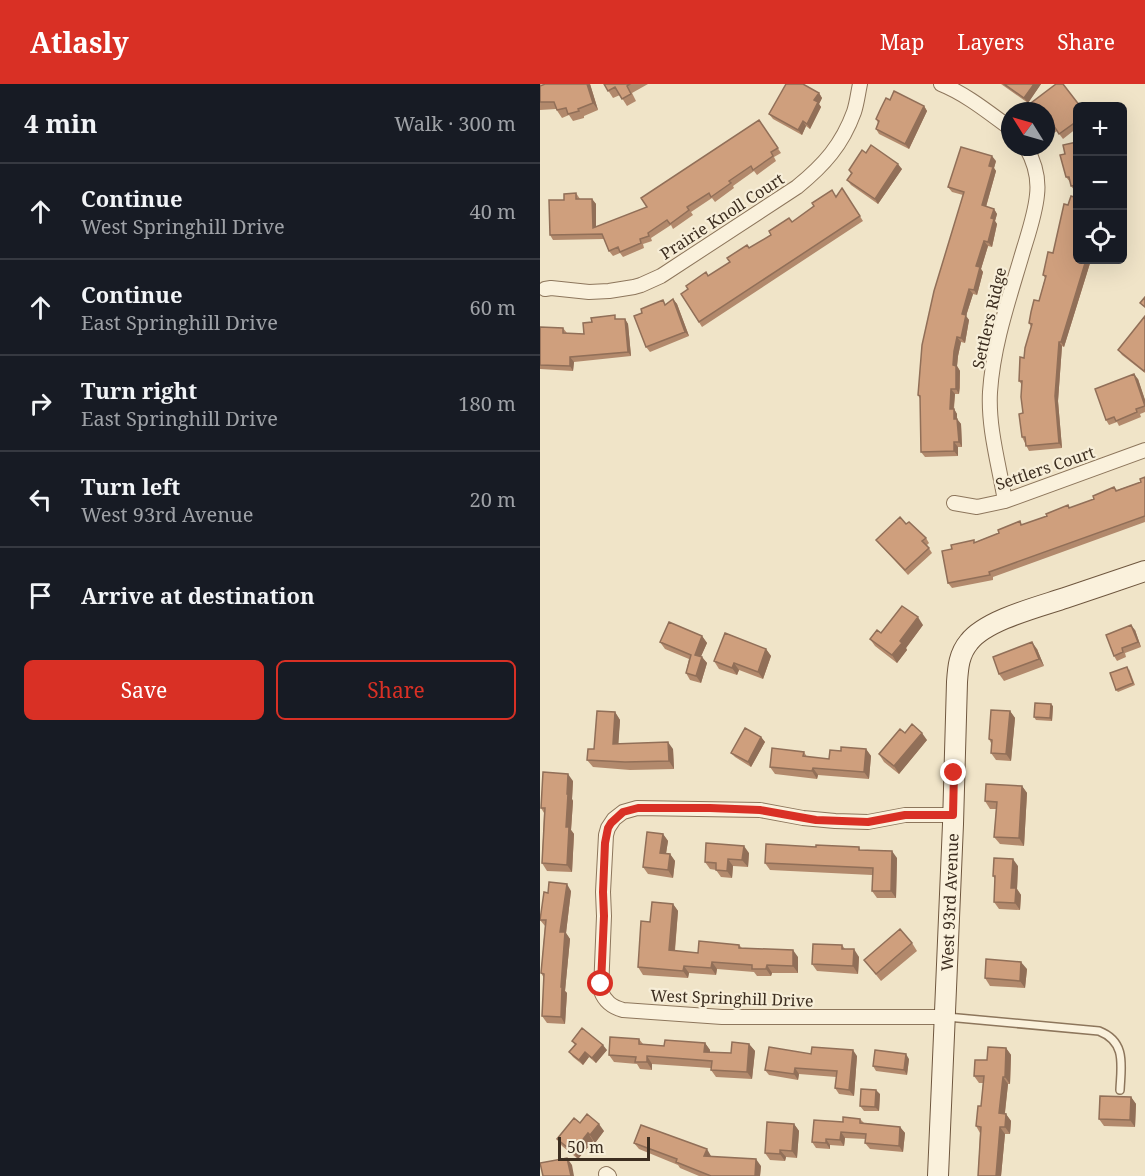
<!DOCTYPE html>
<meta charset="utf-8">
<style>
body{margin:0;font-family:"Noto Serif",serif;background:#242831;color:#f1f3f6}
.controls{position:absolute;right:18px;top:18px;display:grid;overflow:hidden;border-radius:9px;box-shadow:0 6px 24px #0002}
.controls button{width:54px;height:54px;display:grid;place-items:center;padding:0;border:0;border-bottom:2px solid #363941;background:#171b24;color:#f1f3f6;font:30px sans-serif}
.compass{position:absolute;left:461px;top:18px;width:54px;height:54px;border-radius:50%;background:#171b24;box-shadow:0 6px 24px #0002;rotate:307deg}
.scale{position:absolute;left:18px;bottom:15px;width:92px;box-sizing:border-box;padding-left:6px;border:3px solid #3d2e20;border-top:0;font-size:16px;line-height:21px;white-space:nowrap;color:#3d2e20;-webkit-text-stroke:4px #f7eed8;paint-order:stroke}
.stop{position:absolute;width:18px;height:18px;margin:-14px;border:4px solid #d93025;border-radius:50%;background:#fff}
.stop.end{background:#d93025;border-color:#fff;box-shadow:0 2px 6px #0008}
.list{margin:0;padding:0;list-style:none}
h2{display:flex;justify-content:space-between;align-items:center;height:78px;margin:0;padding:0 24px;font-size:26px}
h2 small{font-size:20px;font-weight:400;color:#9ea1a6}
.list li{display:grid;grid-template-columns:39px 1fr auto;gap:18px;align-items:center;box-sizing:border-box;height:96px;padding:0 24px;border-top:2px solid #363941}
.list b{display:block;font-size:22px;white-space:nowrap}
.list p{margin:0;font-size:20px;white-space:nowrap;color:#9ea1a6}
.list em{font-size:20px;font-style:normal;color:#9ea1a6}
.actions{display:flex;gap:12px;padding:18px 24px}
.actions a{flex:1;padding:14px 0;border:2px solid #d93025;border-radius:9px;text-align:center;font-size:21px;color:#d93025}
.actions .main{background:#d93025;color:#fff}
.icon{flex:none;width:33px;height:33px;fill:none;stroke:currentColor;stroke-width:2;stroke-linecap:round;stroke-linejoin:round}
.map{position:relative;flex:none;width:605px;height:1092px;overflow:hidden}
header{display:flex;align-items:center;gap:36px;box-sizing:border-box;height:84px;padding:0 30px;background:#d93025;color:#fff}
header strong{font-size:28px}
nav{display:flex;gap:33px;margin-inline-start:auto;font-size:21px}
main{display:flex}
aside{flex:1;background:#171b24}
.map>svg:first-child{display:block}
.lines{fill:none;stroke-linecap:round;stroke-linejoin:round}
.lane-casing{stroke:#8d765c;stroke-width:10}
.street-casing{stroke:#8d765c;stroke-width:16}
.secondary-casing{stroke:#6f573f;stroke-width:22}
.lane{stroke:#faf1dc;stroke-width:7}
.street{stroke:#faf1dc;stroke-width:14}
.secondary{stroke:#faf1dc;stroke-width:20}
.wall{fill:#b2896c}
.shaded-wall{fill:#916f58}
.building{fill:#cf9f7d;stroke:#916f58;stroke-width:1.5}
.route{stroke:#d93025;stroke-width:8}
.labels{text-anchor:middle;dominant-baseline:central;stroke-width:4.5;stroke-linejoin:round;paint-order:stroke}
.street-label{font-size:16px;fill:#3d2e20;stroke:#f7eed8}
</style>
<header>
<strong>Atlasly</strong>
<nav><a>Map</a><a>Layers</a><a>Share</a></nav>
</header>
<main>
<aside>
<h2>4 min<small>Walk · 300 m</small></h2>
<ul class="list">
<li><svg class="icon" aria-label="ahead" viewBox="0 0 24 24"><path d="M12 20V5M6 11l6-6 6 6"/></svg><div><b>Continue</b><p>West Springhill Drive</p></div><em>40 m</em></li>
<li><svg class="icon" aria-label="ahead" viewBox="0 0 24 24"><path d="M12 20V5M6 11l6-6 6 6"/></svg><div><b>Continue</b><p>East Springhill Drive</p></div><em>60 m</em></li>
<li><svg class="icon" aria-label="right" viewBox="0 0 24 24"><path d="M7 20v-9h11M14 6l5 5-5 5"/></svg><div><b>Turn right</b><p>East Springhill Drive</p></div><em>180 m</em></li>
<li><svg class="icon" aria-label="left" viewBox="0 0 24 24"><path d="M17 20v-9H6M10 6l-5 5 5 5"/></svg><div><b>Turn left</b><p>West 93rd Avenue</p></div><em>20 m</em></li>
<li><svg class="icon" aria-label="arrive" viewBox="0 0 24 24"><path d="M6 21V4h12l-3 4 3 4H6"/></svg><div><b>Arrive at destination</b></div></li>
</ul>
<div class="actions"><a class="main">Save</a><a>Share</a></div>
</aside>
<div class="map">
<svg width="605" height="1092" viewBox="0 0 605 1092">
<rect width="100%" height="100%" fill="#f0e4c8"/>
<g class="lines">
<g class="lane-casing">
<path id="lane" d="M407,933L559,947C587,958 581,982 580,1006"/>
</g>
<g class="street-casing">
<path id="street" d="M401,0C426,10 448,28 470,44
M5,205L11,204L49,208L69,207L94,203L101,201L121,192L257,103C284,81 302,61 314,28C317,19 318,9 320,0
M465,417C459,381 448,344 450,308C453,262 468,218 481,174C487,153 495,132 497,111C499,94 494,77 486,63
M414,419L437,423L465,417L605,366
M405,933H182L83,926C72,923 65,918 61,907L64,832L63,808L66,751L68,744L74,735L83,728L97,724L220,726L263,734L295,737L328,738L365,731H413
M66,1090L69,1092"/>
</g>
<g class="secondary-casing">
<g id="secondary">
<path id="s1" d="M398,1092L413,740L417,598C418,583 419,570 429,558C446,536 498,523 525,514C552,505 578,496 605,487"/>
</g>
</g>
<use href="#lane" class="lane"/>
<use href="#street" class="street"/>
<use href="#secondary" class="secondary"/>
</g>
<path class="wall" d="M0,0L2,1L50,0L58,26L44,32V34L33,37L29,31L22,34L16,25L0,26Z
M64,0H108L92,9L96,17L87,22L80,11L73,14Z
M461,0H501L488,19Z
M279,9L282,14L279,20L281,23L270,45L266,42L262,51L233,35L229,30Z
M350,16L384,22L387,27L369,65L339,50L336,45L338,39L336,35Z
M537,22V44L523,55L517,47L514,49L506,40V27Z
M219,36L241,69L234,73L236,77L217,91L214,87L193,102L194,104L175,118L172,114L151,128L153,131L133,145L131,141L111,154L112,157L103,160L104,164L83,173L80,169L73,172L69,167L64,155L13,156L10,151L24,116L36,109L40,115H52L56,120V143L107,123Z
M537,58V106L535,107L531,102V98H530L526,93L525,70Z
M326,69L362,85L338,120L311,101L307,96L311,90L309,86Z
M456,77L454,84L456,87L446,123L454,125L457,130L455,137L457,140L452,163L448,162L441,185L443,188L437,211L433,210L426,232L429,236L425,259L421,258L418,272L417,282L420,287V304L419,310H415L414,325L417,330V335L421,340L422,363H418V372L385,373L381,368V316L378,311L423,111L412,108L408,103Z
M302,104L323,137L162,243L141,210L252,138L297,112Z
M537,176H551L524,263L522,262L518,317L522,364L489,367L482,353L483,329L482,301L479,297L491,243L489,239L499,217L505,194L503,191Z
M133,215L137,220L149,252L110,268L106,263L126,220Z
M605,232V289L582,271L578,266Z
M78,235H85L88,240L91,272L34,278L33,287L0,285V243L23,244L27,249L44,250Z
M598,295L605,316V328L600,330L601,333L579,342L577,338L569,341L566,336Z
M605,393V438L453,493V496L412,504L408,499L412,465L435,458L459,449L480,437L482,441L507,432L528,421L530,424L554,415L574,403L577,406L601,398Z
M366,440L386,454L389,459L387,461L392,469L368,491L336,456Z
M383,541L366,564L367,566L357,579L335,562L330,555L341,549Z
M595,546L601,563L585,569L586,573L577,577L574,572Z
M162,552L167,559L161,572L167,579L161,599L150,596L146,589L149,575L125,565L120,558Z
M226,565L231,572L223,595L199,586L197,591L179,585L174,577Z
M497,565L504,582L464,597L459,590Z
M589,585L595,601L578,608L576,606Z
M513,622L512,637L496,636L494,633Z
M470,627L475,634L471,677L456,676L451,669V659L449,655Z
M75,628L80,636L78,659L133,665L134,685L90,686L53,683L47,676Z
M365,649L387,656L359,690L344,678L339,670Z
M221,653L225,658L211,683L195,673L191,669Z
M326,665L331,672L329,695L278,691L277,695L235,690L230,683L264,668L267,673L289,675L301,667Z
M33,697L32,715L33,717L31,746L34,750L32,788L7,787L2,779L4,729L1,724Z
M482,702L487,709L484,762L460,760L454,753L456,725H450L445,717Z
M123,750L128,757L126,769L130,770L135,777L133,794L108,790L103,783Z
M276,763H319L320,766L357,774L356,814H337L332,807V791L230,786L225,779Z
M209,769L208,783L193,782L192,794L181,793L176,786L170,785L165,778Z
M478,782L477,805L481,811L480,826L459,825L454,818L455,795L453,792Z
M31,807L26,849L30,855L25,907L27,909L25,940L7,939L2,932L4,894L1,889L5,842L0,836L8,809Z
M133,820L138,827L135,867L158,869L199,861L202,864L258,873V889H232L231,892H217L214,888L177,885L176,891L149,889L148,894L103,891L98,883L110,838Z
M372,859L377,867L341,897L324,876Z
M302,861L305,865L319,873L318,890L277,887L272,880Z
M487,885L485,904L450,902L445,894Z
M99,955L103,960L124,962L165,959L170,966V968L191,969L209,960L215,967L212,995L176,993L171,986V984L112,980V986L100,985L97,980L74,978L69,971Z
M32,957L67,966L56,979L49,973L43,981L33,973L29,968L35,961Z
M466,964L471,971L470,1000H468L465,1029L471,1037L470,1050H465L461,1092H438L440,1049L436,1042L441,1022L443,999H439L434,992L447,976Z
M271,970L317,972L314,1012L299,1010L295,1004L296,993L259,990L258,996L229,991L225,986Z
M369,975L367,991L336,987L333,982Z
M340,1010L339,1027H324L320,1022Z
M591,1013L596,1020L595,1043L564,1042L559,1035Z
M320,1035L324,1039L360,1043L365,1049L363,1068L330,1065L325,1059L326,1055L305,1054L304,1062L290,1061V1065L276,1064L272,1058L303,1038Z
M40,1039L64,1047L55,1059L53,1057L38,1075L22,1062L17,1055Z
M254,1040L259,1047L257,1074L246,1073L245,1077L230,1076L225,1069Z
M94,1059L221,1082L220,1092H159L140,1084L138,1081L99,1065Z"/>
<path class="shaded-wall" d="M47,0H50L58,26L53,19Z
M494,0H501L488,19L484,14Z
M279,9L282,14L279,20L281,23L270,45L267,40L274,16Z
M384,22L387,27L369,65L365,60Z
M263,37L266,42L262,51L258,46Z
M452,72L456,77L454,84L456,87L445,126L442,121L449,82Z
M358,80L362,85L338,120L335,115Z
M52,115L56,120V149L53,144Z
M454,125L457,130L455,137L457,140L452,163L448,158L451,134Z
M444,157L448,162L441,185L443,188L437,211L434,206L436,182Z
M546,176H551L524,263L521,258Z
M429,205L433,210L426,232L429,236L425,259L421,254L422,230Z
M133,215L137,220L149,252L145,248Z
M85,235L88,240L91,272L88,268Z
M417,253L421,258L418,272L417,282L420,287L419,310L416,305L413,281L414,267Z
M519,258L522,262L518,317L522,364L519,359L515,312Z
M30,273L34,278L33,287L30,282Z
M594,290L598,295L605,316V321Z
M411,305L415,310L413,330L410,325Z
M414,325L417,330V340L414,335Z
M417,335L421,340L422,363L419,358Z
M414,358L418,363V372L414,367Z
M378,533L383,541L366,564L367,566L357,579L352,571L360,557Z
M591,541L595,546L601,563L598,558Z
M162,552L167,559L159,577L155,571Z
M492,558L497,565L504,582L499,575Z
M226,565L231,572L223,595L218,588Z
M162,573L167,579L161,599L156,592Z
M194,579L199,586L197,591L192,584Z
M511,620L513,622L512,637L510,634Z
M470,627L475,634L471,677L466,670Z
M75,628L80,636L78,667L73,660Z
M382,649L387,656L359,690L354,682Z
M221,653L225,658L211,683L208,678Z
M128,658L133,665L134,685L129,677Z
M326,665L331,672L329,695L324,688Z
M273,684L278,691L277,695L272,687Z
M28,690L33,697L32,715L33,717L31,746L34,750L32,788L27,781L26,743Z
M482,702L487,709L484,762L479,754Z
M123,750L128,757L125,776L120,769Z
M204,762L209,769L208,783L202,776Z
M352,767L357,774L356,814L351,807Z
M130,770L135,777L133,794L128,786Z
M188,775L193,782L192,794L187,787Z
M473,775L478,782L477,805L481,811L480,826L475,819L471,804Z
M27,800L31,807L26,849L30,855L25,907L27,909L25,940L21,933L20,848Z
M133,820L138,827L134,874L129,866Z
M314,865L319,873L318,890L313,882Z
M253,866L258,873V889L253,882Z
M172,878L177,885L176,891L171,884Z
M481,878L487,885L485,904L480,897Z
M227,881L232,889L231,892L226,885Z
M144,882L149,889L148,894L143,887Z
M165,959L170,966L169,975L164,968Z
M209,960L215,967L212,995L207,988Z
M63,961L67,966L56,979L52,974Z
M466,964L471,971L470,1000L465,993Z
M313,966L317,972L314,1012L309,1006Z
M45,968L49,973L43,981L39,976Z
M366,970L369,975L367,991L364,986Z
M107,972L112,980V986L107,978Z
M255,984L259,990L258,996L254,990Z
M463,993L468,1000L464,1036L459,1029Z
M336,1006L340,1010L339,1027L335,1023Z
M591,1013L596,1020L595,1043L590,1036Z
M466,1030L471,1037L470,1050L465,1043Z
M59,1040L64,1047L55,1059L50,1051Z
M254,1040L259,1047L257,1074L252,1067Z
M360,1043L365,1049L363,1068L359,1062Z
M460,1043L465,1050L461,1092H456Z
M301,1048L305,1054L304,1062L300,1056Z
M48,1049L53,1057L38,1075L33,1068Z
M286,1055L290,1061V1065L286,1059Z
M167,1065L171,1072L168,1079L164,1072Z
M240,1066L246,1073L245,1077L240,1070Z
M27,1074L32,1081L34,1092H31Z
M216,1075L221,1082L220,1092H215Z"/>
<path class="building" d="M5,0H47L53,19L38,25L39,27L28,30L26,24L17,26L14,18H0V2Z
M64,0H90L87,2L91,10L82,15L75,3L68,7Z
M246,0H263L279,9L274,16L278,18L267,40L263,37L258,46L229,30Z
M464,0H494L484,14Z
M516,0H523L540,22H537V37L519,50L514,42L511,44L506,39V27H497L491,19Z
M354,7L384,22L365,60L336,45L339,37L336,35L341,24L346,14L350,16Z
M219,36L238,64L231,68L233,72L213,86L211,82L189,97L191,99L171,113L169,109L147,123L149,126L130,140L127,136L108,149L109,152L100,155L101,159L80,168L78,163L69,167L62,150L10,151L9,116H24V110L36,109V115H52L53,144L107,123L101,114Z
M537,58V101L531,102L529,93H526L520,71L525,70L523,61Z
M331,61L358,80L335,115L307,96L312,89L309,86L322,66L326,69Z
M421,63L452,72L449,82L453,83L442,121L454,125L451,134L454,135L448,158L444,157L436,182L440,183L434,206L429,205L422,230L426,231L421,254L417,253L414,267L413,281L416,282V305H411L410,325H414V335H417L419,358H414V367L381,368L380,312L378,311L382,261L394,207L424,108L408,103Z
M302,104L320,132L159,238L141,210L148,205L146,202L166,188L168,192L190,178L187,174L207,161L209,164L231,151L229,147L249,134L252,138L274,122L272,119L292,106L296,113Z
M531,112L537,114V176H546L521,258H519L515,312L519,359L486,362L485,353H482L479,330L483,329L481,313L482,297H479L480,273L484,274L485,264L492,240L489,239L491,228L494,216L499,217L506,192L503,191L508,168L513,169L524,120L528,121Z
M605,213V223L600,219Z
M133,215L145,248L106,263L94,232L102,229L101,225L113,220L123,216L125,221Z
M75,231V235H85L88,268L30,273V282L0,281V243L23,244V249L44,250L43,239L52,238L51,234Z
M605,232V285L604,287L578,266Z
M594,290L605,322L596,325L597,328L576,337L574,333L566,336L555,305Z
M605,393V432L449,488L450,491L408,499L402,467L412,465L411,461L434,456V459L459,449L458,446L480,437L481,441L507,432L506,430L528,421L529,424L554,415L553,412L574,403L576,407L601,398L600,395Z
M360,433L366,440L369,438L386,454L382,457L389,464L365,486L336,456Z
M362,522L378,533L360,557L362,559L352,571L330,555L337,546L341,549Z
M129,538L162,552L155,571L162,573L156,592L146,589L151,571L120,558Z
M591,541L598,558L582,564L583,568L574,572L566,551Z
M185,549L226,565L218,588L194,579L192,584L174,577Z
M492,558L499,575L459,590L453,573Z
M587,583L593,599L576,606L570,589Z
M495,619L511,620L510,634L494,633Z
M451,626L470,627L466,670L451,669L452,656L449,655Z
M57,627L75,628L73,660L128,658L129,677L85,678L47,676L48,665H54Z
M372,640L382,649L354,682L339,670L360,645L365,649Z
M205,644L221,653L208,678L191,669Z
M301,663L326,665L324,688L273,684L272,687L230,683L232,664L264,668L263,672L289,675L290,666L301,667Z
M3,688L28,690L27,710H28L26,743H29L27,781L2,779L5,724H1Z
M446,700L482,702L479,754L454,753L457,718L445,717Z
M107,748L123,750L120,769L130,770L128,786L103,783Z
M166,759L204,762L202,776L188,775L187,787L176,786V779L165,778Z
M226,760L276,763V761L319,763V766L352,767L351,807H332L333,784L225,779Z
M454,774L473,775L471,804H476L475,819L454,818L455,792H453Z
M9,798L27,800L20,848H25L21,903H22L21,933L2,932L4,890L1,889L6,836H0L4,808L8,809Z
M112,818L133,820L129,866L158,869L159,857L199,861V864L253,866V882L227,881L226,885H212V881L172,878L171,884L144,882L143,887L98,883L101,837L110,838Z
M360,845L372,859L336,890L324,876Z
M273,860L302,861V865H314L313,882L272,880Z
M446,875L481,878L480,897L445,894Z
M42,944L63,961L52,974L45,968L39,976L29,968L36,960L32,957Z
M70,953L99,955V960L124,962L125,956L165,959L164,968L191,969L192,958L209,960L207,988L171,986L172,977L107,972V978H95L96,973L69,971Z
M229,963L271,970L272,963L313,966L309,1006L295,1004L297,987L255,984L254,990L225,986Z
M448,963L466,964L465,993H463L459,1029L466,1030L465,1043H460L456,1092H438L441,1043L436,1042L438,1022H441L444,992H434L435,976H447Z
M335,966L366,970L364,986L333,982Z
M321,1005L336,1006L335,1023L320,1022Z
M560,1012L591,1013L590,1036L559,1035Z
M47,1030L59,1040L50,1051L48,1049L33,1068L17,1055L34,1034L40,1039Z
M303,1033L320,1035V1039L360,1043L359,1062L325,1059L326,1050L301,1048L300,1056L286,1055V1059L272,1058L274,1036L303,1038Z
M227,1038L254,1040L252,1067L240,1066V1070L225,1069Z
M101,1041L167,1065L164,1072L216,1075L215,1092H171L136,1078L137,1075L94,1059Z
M27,1074L31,1092H3L0,1079Z"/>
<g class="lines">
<path class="route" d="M61,900L64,832L63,808L65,759L68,744L71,739L83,728L98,724H170L220,726L276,736L328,738L365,731H413L414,689"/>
</g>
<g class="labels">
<g class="street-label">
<text transform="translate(182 132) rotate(-33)">Prairie Knoll Court</text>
<text transform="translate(449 234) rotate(-77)">Settlers Ridge</text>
<text transform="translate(505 384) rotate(-19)">Settlers Court</text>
<text stroke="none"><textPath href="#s1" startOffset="274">West 93rd Avenue</textPath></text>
<text transform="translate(192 914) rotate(2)">West Springhill Drive</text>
</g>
</g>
</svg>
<div class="controls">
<button>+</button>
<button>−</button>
<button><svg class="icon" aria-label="locate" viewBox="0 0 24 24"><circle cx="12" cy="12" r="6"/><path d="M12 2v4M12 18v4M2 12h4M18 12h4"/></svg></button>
</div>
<svg class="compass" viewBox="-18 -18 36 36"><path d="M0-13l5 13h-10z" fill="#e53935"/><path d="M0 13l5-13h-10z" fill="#9ea1a6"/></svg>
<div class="scale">50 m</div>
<div class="stop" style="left:61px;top:900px"></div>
<div class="stop end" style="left:414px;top:689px"></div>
</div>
</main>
